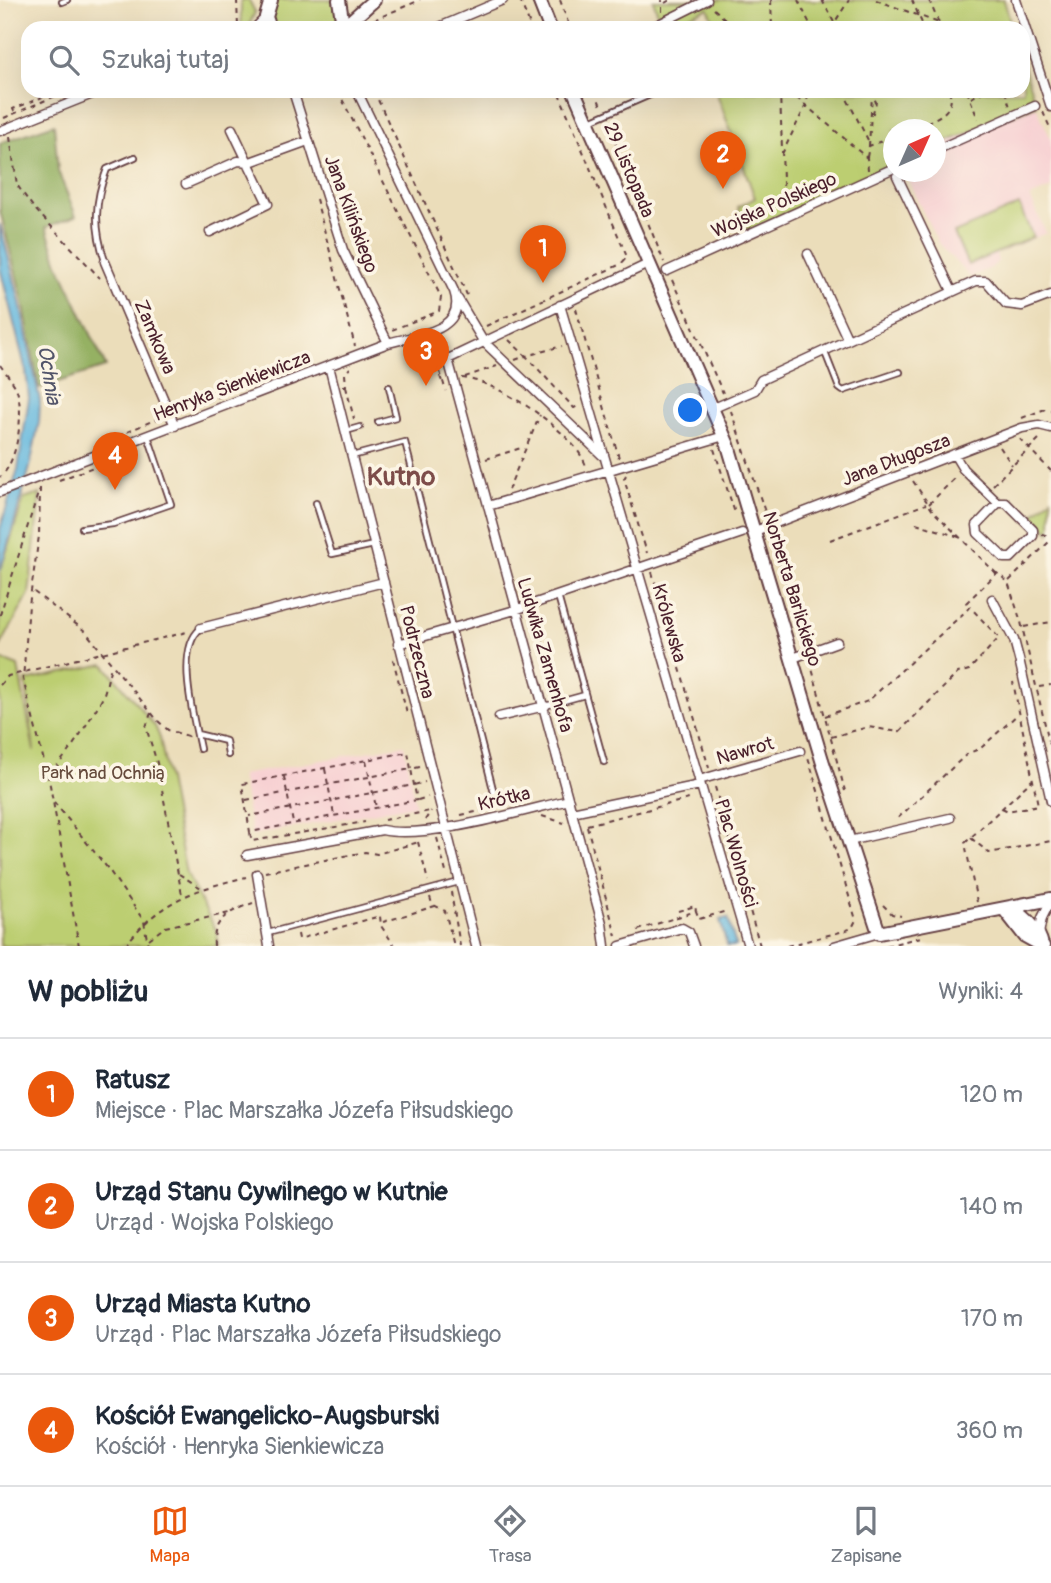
<!DOCTYPE html>
<html lang="pl">
<meta charset="utf-8">
<style>
body{margin:0;font-family:Pangolin,sans-serif;background:#f2f2f3;color:#1f2937}
.compass{position:absolute;left:883px;top:119px;width:63px;height:63px;border-radius:50%;background:#fff;box-shadow:0 7px 28px #0002;rotate:45deg}
.you{position:absolute;left:691px;top:411px;width:24px;height:24px;margin:-18px;border:5px solid #fff;border-radius:50%;background:#1a73e8;box-shadow:0 0 0 10px #1a73e833}
.badge{display:grid;place-items:center;width:46px;height:46px;border-radius:50%;background:#ea580c;color:#fff;font-size:23px;font-weight:700}
.pin{position:absolute;translate:-50% -58px;filter:drop-shadow(0 2px 4px #0008)}
.pin::after{content:'';position:absolute;top:37px;width:24px;height:21px;background:inherit;clip-path:polygon(0 0,100% 0,50% 100%)}
.list{margin:0;padding:0;list-style:none}
h2{display:flex;justify-content:space-between;align-items:center;height:91px;margin:0;padding:0 28px;font-size:30px}
h2 small{font-size:23px;font-weight:400;color:#747a83}
.list li{display:grid;grid-template-columns:46px 1fr auto;gap:21px;align-items:center;box-sizing:border-box;height:112px;padding:0 28px;border-top:2px solid #e0e1e3}
.list b{display:block;font-size:26px;white-space:nowrap}
.list p{margin:0;font-size:23px;white-space:nowrap;color:#747a83}
.list em{font-size:23px;font-style:normal;color:#747a83}
.icon{flex:none;width:38px;height:38px;fill:none;stroke:currentColor;stroke-width:2;stroke-linecap:round;stroke-linejoin:round}
.map{position:relative;flex:none;width:1051px;height:946px;overflow:hidden}
.search{position:absolute;background:#fff;box-shadow:0 7px 28px #0002;left:21px;right:21px;top:21px;height:77px;display:flex;align-items:center;gap:18px;box-sizing:border-box;padding:0 24px;border-radius:21px;color:#747a83;font-size:26px}
.sheet{height:539px;background:#fff}
nav{display:flex;justify-content:space-around;align-items:center;box-sizing:border-box;height:98px;border-top:2px solid #e0e1e3;background:#fff;font-size:19px;color:#747a83}
nav a{display:grid;justify-items:center;gap:4px}
nav .on{color:#ea580c}
.map>svg:first-child{display:block}
.built{fill:#f7cfd2}
.green{fill:#bcce71;stroke:#83764e;stroke-width:2}
.forest{fill:#95b163;stroke:#706847;stroke-width:2}
.water{fill:#62b7de;stroke:#566b84;stroke-width:2}
.lines{fill:none;stroke-linecap:round;stroke-linejoin:round}
.lane-casing{stroke:#623c40;stroke-width:8}
.street-casing{stroke:#623c40;stroke-width:11}
.secondary-casing{stroke:#623c40;stroke-width:16}
.path{stroke:#623c40;stroke-width:2;stroke-dasharray:5 5;stroke-linecap:butt}
.lane{stroke:#fff;stroke-width:4.5}
.street{stroke:#fff;stroke-width:8}
.secondary{stroke:#fff;stroke-width:12}
.labels{text-anchor:middle;dominant-baseline:central;stroke-width:7;stroke-linejoin:round;paint-order:stroke}
.street-label{font-size:19px;fill:#4a1f2b;stroke:#fcf5e5}
.park-label{font-size:19px;fill:#664b3c;stroke:#fcf5e5}
.water-label{font-size:21px;font-style:italic;fill:#52546a;stroke:#fcf5e5}
.district-label{font-size:26px;font-weight:bold;fill:#7d4c49;stroke:#fcf5e5}
</style>
<div class="map">
<svg width="1051" height="946" viewBox="0 0 1051 946">
<rect width="100%" height="100%" fill="#fcf5e5"/>
<filter id="ink" filterUnits="userSpaceOnUse"><feTurbulence type="fractalNoise" baseFrequency=".0143" numOctaves="2"/><feDisplacementMap in="SourceGraphic" scale="14" xChannelSelector="R" yChannelSelector="G"/><feConvolveMatrix kernelMatrix="1 2 1 2 8 2 1 2 1" color-interpolation-filters="sRGB"/></filter>
<filter id="wash" filterUnits="userSpaceOnUse"><feTurbulence type="fractalNoise" baseFrequency=".00686" numOctaves="4" result="noise"/><feDisplacementMap in="SourceGraphic" scale="28" xChannelSelector="R" yChannelSelector="G"/><feGaussianBlur stdDeviation="1.57" result="paint"/><feColorMatrix in="noise" values="0 0 0 0 0 0 0 0 0 0 0 0 0 0 0 0 0 1.4 0 .05"/><feComposite in="paint" operator="in"/></filter>
<g filter="url(#wash)">
<rect width="100%" height="100%" fill="#ebddba"/>
<path class="built" d="M1036,106L1051,139V188L1030,197L1046,233L996,254L998,261L991,268L970,277L938,243L904,172H936V146Z
M404,745L415,805L252,835L241,775Z"/>
<path class="green" d="M241,0H249L255,12L248,28H241Z
M276,0H335L338,11L336,28H275L272,14Z
M653,0H1004L1012,28H717L708,8L663,28Z
M1023,64L1036,106L936,146V130H894L893,164L748,231L738,207L755,198L716,91H1023Z
M1019,205L1033,237L968,265L954,233Z
M40,494L29,594L0,647V572L24,499Z
M1051,498V533L1033,515Z
M0,659L18,666L34,751L26,681L104,664L155,726L160,738L186,874L217,932L218,946H0Z"/>
<path class="forest" d="M54,124L58,171L76,216L46,227L58,263L106,367L39,388L23,301L0,211V143Z"/>
<path class="water" d="M0,224L20,302L40,401L39,422L30,467L0,572V529L18,469L29,398L26,371L0,268Z
M728,918L736,946H727L720,920Z"/>
</g>
<g filter="url(#ink)">
<g class="lines">
<g class="lane-casing">
<path id="lane" d="M62,2L67,0
M588,122L659,91
M105,261C94,228 94,202 107,169L135,157
M824,350L839,388L843,391L900,372
M378,422L396,417L389,387
M346,431L360,427
M352,456L405,442L496,801
M316,503L332,554L374,545
M82,528L113,524L171,504L148,436
M558,596L604,762
M545,706L585,695
M197,734L226,741L228,755
M200,749C194,719 175,650 200,629
M268,933L459,882"/>
</g>
<g class="street-casing">
<path id="street" d="M1016,0L1051,107
M255,28L266,17
M437,28L503,0
M651,28L707,0
M293,91L343,250L388,343
M0,131L100,91
M936,150L1035,106
M897,176L952,291
M186,184L238,161L250,162L308,141
M210,232L268,204L232,129
M808,254L847,338
M105,262L175,426
M667,271L894,168
M458,299L483,341L602,455
M560,305L748,946
M329,366L476,946
M714,408L755,390L761,380L976,281H986L1006,304L1022,306L1051,295
M954,454L963,469L998,503L977,525L978,533L1004,558H1011L1033,536V530L1006,503H998
M0,492L388,343C417,335 468,331 454,291L357,91
M488,506L724,436
M755,531L1022,428L1039,425L1051,428
M992,599L1014,640L1019,659L1051,801
M201,628L384,582
M398,644L515,610L742,533
M793,658L837,642
M499,717L545,706
M699,780L800,751
M572,812L700,785
M849,841L950,818
M247,855L382,830C426,840 522,811 569,800
M257,874L269,946
M1039,934L1042,918L1051,900
M605,946L602,923C550,735 501,547 448,359L648,264
M620,946L682,928L689,932L694,946
M834,946L879,933"/>
</g>
<g class="secondary-casing">
<path id="secondary" d="M339,0L342,19L340,28
M539,0L550,28
M270,28L266,17L271,0
M343,28L374,0
M574,91L728,445L822,760L879,933L1051,899
M1011,908C1026,917 1038,928 1042,945
M1004,909L1025,936L1043,946"/>
</g>
<path class="path" d="M237,0L238,28
M520,0L531,28
M560,0L570,28
M771,0L772,28
M798,0L812,28
M822,0L837,28
M876,0L939,23
M912,0L924,28
M929,0L941,28
M665,3L670,0
M714,9L735,28
M662,12V0
M371,28V21L420,0
M831,28L849,0
M338,91L441,297L439,311L392,330
M374,91L467,295
M595,91L601,106
M780,91L784,209
M789,91L867,158L868,170
M843,91L869,142
M870,91L876,102L872,116
M967,91L978,119
M1005,91L1010,107
M109,96L122,91
M971,98L984,91
M14,111L13,109L58,91
M1043,112L1051,130
M4,118L67,91
M607,122L664,262
M908,130C925,122 959,115 949,91
M10,137L17,185L33,207L100,278
M869,146L872,95
M782,154L806,105L809,91
M867,157L869,146L894,136
M316,199L355,346
M672,280L723,393
M576,309L619,458
M486,326L621,264L627,257L558,91
M509,340L526,356L562,346
M431,343L446,391
M515,360L526,356L574,408L580,405
M0,365C5,372 12,380 16,388C25,409 18,463 0,477
M436,367L444,386
M465,377L497,366
M462,378C498,381 575,432 586,466
M343,386H346L345,374L350,368
M346,387L354,419
M179,410L227,394
M731,411L766,515
M1022,418L1045,409L1051,410
M118,436L161,417
M1020,439L1051,471
M1000,447L1012,465
M714,449L735,513
M486,459L524,447
M626,475L624,479L647,553
M59,480L112,460
M913,481L933,511L996,573
M993,485L1041,437
M40,488L39,536L29,605L23,679L50,785L79,946
M508,490L540,415
M929,504L957,476
M916,523L959,537
M771,534L804,642
M1042,534L1051,537
M830,540L926,504
M652,572L709,768
M1009,581L1051,540
M34,592L85,631L158,721L168,730L191,737
M534,613L558,695
M0,615L39,490
M1024,627L1051,622
M393,659L407,714
M810,661L845,791
M0,685L8,676L187,632
M1039,687L1051,685
M151,713L146,727L157,763L182,895
M825,716L868,701L967,610L970,606L966,603L997,573L1008,582L1021,622L1051,750
M831,737L868,727L899,732L958,673L969,670L999,638L971,608
M366,761L376,807
M420,767L411,769L408,752L242,784L250,832L417,800L414,785L425,782
M325,769L334,815
M48,776C69,754 84,729 99,704C106,694 107,679 111,667
M284,777L293,823
M715,787L760,946
M246,800L411,769L414,785L249,816
M418,800L428,797
M54,802L109,870L144,921L148,946
M1002,808L1008,811L1038,805L1013,682
M461,815L491,809
M542,816L564,823
M898,818L967,754L981,748L1018,714
M384,820L430,811
M425,820L431,811
M587,825L693,798
M587,826L616,936
M250,833L252,841L365,822
M437,838L447,876
M971,838L989,853L1051,841
M418,842L428,881
M265,872L365,852L377,854L419,842
M179,874L201,888
M451,892L460,946
M430,897L432,904L445,911L454,946
M977,902L965,843L1032,780
M883,905L892,914L901,916
M678,911L695,906L696,911
M383,922L435,906
M638,930L696,911L699,919L727,911
M298,934L299,939L380,916L381,926L395,946
M149,939L165,927L229,913
M125,946C159,901 193,890 246,877
M214,946C212,919 230,911 253,903
M787,946L844,931L852,928L856,920L808,757
M886,946L921,937"/>
<use href="#lane" class="lane"/>
<use href="#street" class="street"/>
<use href="#secondary" class="secondary"/>
</g>
</g>
<g class="labels">
<g class="street-label">
<text transform="translate(629 170) rotate(67)">29 Listopada</text>
<text transform="translate(774 205) rotate(-24)">Wojska Polskiego</text>
<text transform="translate(351 214) rotate(70)">Jana Kilińskiego</text>
<text transform="translate(155 337) rotate(67)">Zamkowa</text>
<text transform="translate(232 386) rotate(-21)">Henryka Sienkiewicza</text>
<text transform="translate(896 460) rotate(-21)">Jana Długosza</text>
<text transform="translate(792 589) rotate(73)">Norberta Barlickiego</text>
<text transform="translate(669 623) rotate(74)">Królewska</text>
<text transform="translate(417 652) rotate(76)">Podrzeczna</text>
<text transform="translate(545 655) rotate(74)">Ludwika Zamenhofa</text>
<text transform="translate(745 751) rotate(-16)">Nawrot</text>
<text transform="translate(504 799) rotate(-13)">Krótka</text>
<text transform="translate(736 853) rotate(74)">Plac Wolności</text>
</g>
<g class="park-label">
<text x="103" y="773">Park nad Ochnią</text>
</g>
<g class="water-label">
<text transform="translate(49 375) rotate(81)">Ochnia</text>
</g>
<g class="district-label">
<text x="401" y="477">Kutno</text>
</g>
</g>
</svg>
<svg class="compass" viewBox="-18 -18 36 36"><path d="M0-13l5 13h-10z" fill="#e53935"/><path d="M0 13l5-13h-10z" fill="#747a83"/></svg>
<div class="you"></div>
<div class="pin badge" style="left:543px;top:283px">1</div>
<div class="pin badge" style="left:723px;top:189px">2</div>
<div class="pin badge" style="left:426px;top:386px">3</div>
<div class="pin badge" style="left:115px;top:490px">4</div>
<div class="search"><svg class="icon" aria-label="search" viewBox="0 0 24 24"><circle cx="10" cy="10" r="6"/><path d="M15 15l6 6"/></svg>Szukaj tutaj</div>
</div>
<section class="sheet">
<h2>W pobliżu<small>Wyniki: 4</small></h2>
<ul class="list">
<li><span class="badge">1</span><div><b>Ratusz</b><p>Miejsce · Plac Marszałka Józefa Piłsudskiego</p></div><em>120 m</em></li>
<li><span class="badge">2</span><div><b>Urząd Stanu Cywilnego w Kutnie</b><p>Urząd · Wojska Polskiego</p></div><em>140 m</em></li>
<li><span class="badge">3</span><div><b>Urząd Miasta Kutno</b><p>Urząd · Plac Marszałka Józefa Piłsudskiego</p></div><em>170 m</em></li>
<li><span class="badge">4</span><div><b>Kościół Ewangelicko-Augsburski</b><p>Kościół · Henryka Sienkiewicza</p></div><em>360 m</em></li>
</ul>
</section>
<nav>
<a class="on"><svg class="icon" aria-label="map" viewBox="0 0 24 24"><path d="M3 6l6-2 6 2 6-2v14l-6 2-6-2-6 2zM9 4v14M15 6v14"/></svg>Mapa</a>
<a><svg class="icon" aria-label="directions" viewBox="0 0 24 24"><path d="M12 3l9 9-9 9-9-9zM9 14v-3h6M13 9l2 2-2 2"/></svg>Trasa</a>
<a><svg class="icon" aria-label="saved" viewBox="0 0 24 24"><path d="M7 4h10v16l-5-4-5 4z"/></svg>Zapisane</a>
</nav>
